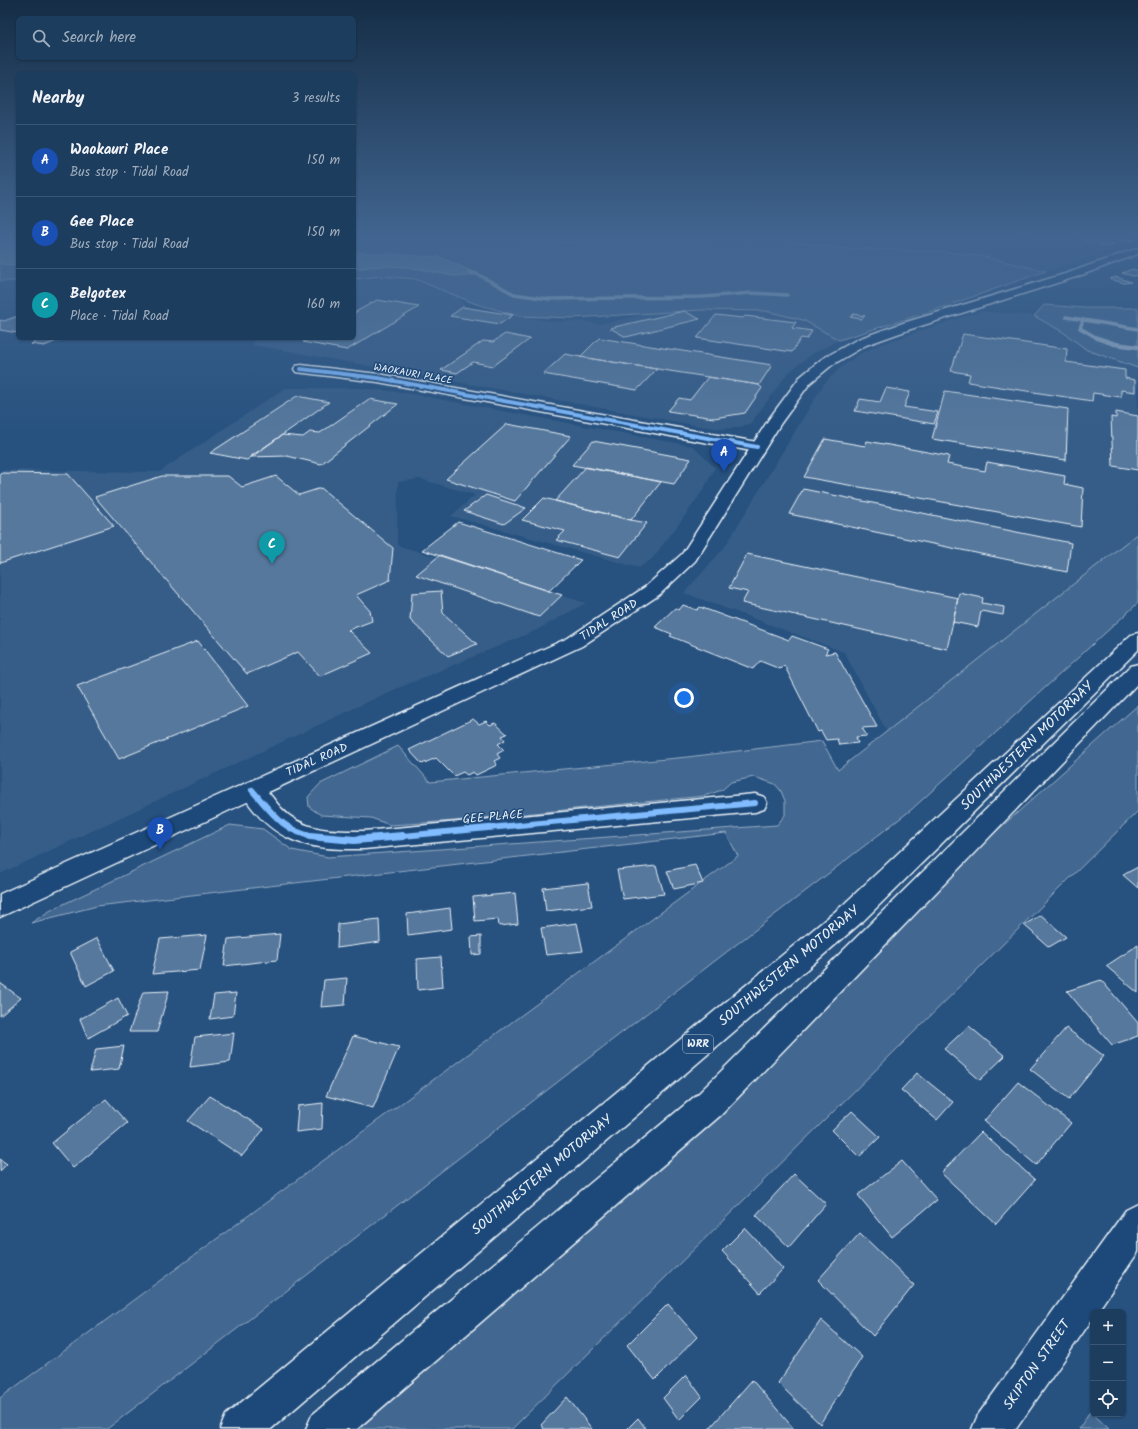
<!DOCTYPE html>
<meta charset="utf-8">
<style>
body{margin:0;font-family:Kalam,sans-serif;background:#2a4868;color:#f1f3f6}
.controls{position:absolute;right:12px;bottom:12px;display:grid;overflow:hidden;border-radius:6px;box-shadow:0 1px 3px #0004}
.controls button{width:36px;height:36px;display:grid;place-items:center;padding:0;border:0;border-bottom:1px solid #3b5674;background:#1d3d5f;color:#f1f3f6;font:20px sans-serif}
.you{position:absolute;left:684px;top:698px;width:14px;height:14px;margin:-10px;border:3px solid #fff;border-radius:50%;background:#1a73e8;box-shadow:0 0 0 6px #1a73e833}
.badge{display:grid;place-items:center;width:26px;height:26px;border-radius:50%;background:#90b9f0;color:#fff;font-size:13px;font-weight:700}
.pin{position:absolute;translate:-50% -33px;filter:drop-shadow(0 1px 2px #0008)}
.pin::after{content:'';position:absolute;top:21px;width:14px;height:12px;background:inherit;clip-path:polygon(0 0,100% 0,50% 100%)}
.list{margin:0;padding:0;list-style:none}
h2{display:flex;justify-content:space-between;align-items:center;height:52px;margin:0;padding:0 16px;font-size:17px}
h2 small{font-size:13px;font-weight:400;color:#a0aebd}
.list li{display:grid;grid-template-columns:26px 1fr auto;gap:12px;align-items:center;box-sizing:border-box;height:72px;padding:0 16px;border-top:1px solid #3b5674}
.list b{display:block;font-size:15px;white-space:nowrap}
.list p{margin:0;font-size:13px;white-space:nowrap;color:#a0aebd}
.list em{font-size:13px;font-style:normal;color:#a0aebd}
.icon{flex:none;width:22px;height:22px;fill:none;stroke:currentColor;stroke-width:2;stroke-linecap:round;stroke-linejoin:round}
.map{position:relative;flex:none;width:1138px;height:1429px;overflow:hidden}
.search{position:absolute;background:#1d3d5f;box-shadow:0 1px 3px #0004;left:16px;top:16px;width:340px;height:44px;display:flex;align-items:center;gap:10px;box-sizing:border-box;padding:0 14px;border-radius:6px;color:#a0aebd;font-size:15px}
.panel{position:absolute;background:#1d3d5f;box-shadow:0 1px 3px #0004;left:16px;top:72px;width:340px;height:268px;border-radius:6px}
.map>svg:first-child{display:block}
.built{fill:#355d88}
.green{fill:#436891;stroke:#96acc4}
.water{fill:#6b8aaa;stroke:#9db3c9}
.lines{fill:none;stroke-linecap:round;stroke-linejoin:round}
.stream-far1{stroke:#9db3c9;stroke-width:3.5}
.stream{stroke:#9db3c9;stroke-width:4.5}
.building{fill:#57789d;stroke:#e8f1f8}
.minor-casing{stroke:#e8f1f8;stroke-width:3}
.major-casing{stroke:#e8f1f8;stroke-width:3}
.highway-casing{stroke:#e8f1f8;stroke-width:3}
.minor{fill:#1f4a7a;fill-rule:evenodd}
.major{fill:#1f4a7a;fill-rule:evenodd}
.highway{fill:#1f4a7a;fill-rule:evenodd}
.cycleway-far2-casing{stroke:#1f4a7a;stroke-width:5.5}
.cycleway-far1-casing{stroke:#1f4a7a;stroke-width:8}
.cycleway-casing{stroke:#1f4a7a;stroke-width:10}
.cycleway-far2{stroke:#80bcff;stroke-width:4}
.cycleway-far1{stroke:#80bcff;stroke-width:6}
.cycleway{stroke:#80bcff;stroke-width:8}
.labels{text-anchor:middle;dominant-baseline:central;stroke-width:3;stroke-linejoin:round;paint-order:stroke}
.far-street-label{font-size:10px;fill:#e8f1f8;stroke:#1f4a7a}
.shield{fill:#1f4a7a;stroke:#acbfd2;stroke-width:1}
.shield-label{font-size:11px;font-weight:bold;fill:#e8f1f8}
.street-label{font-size:12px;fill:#e8f1f8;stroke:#1f4a7a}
.near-street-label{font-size:14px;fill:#e8f1f8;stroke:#1f4a7a}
</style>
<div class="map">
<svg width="1138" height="1429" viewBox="0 0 1138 1429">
<rect width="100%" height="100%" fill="#27517f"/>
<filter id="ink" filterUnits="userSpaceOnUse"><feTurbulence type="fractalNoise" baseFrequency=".025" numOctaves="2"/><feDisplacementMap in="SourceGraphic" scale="8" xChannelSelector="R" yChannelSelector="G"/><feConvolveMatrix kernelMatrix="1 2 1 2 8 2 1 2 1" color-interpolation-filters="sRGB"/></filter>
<g filter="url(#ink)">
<path class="built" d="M512,237H1064L1113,250L1046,271L980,256L937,251L856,249L815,246L525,243Z
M376,271L450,288L465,306L554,322L581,321L600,324L676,308L766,311L803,320L839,340L812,354L788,373L751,423L740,427L724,429L705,427L253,345L254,338H354V275Z
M981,311L1034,316L1063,332L1087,350L1138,368V533L887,732L844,652L684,593L724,548L823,385L840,368L858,355L878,345Z
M285,388H359L406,393L693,446L715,468L704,489L685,516L652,559L639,568L451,516L475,495L420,479L398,482L397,545L586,603L537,630L389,692L0,874V470L159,472Z"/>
<path class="green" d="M0,237H18V281H0Z
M354,237H512L525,243L772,239L840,248L937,251L980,256L1046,271L938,309L839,340L803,320L766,311L702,310L573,318L519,316L476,304L415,279L381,276L354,279Z
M1044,305L1085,308H1138V368L1087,350L1063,332L1034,316Z
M1138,533V603L911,810L107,1429H0V1398L738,856L726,833L97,906L31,923L51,910L230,825L263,829L292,850L328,857L777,825L785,815V801L781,791L775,784L754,777L731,782L722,790L704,796L454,821L390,825L371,818L321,815L309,807L308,797L320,784L398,746L430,782L687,757L822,741L838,770Z
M1138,705V811L512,1429H326Z
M1090,1411L1109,1429H1079Z"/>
<path class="water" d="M0,237L18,240V265L0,264Z
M354,252L440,257L477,274C457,281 433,270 413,268C393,265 373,266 354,269Z"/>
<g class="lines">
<path class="stream-far1" d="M469,272L477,274L514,294L549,299L703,297L752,293L787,295
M1066,317L1138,329
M1083,320L1080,328L1099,339"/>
<path class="stream" d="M1097,338L1115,344L1138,347"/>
</g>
<path class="building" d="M1108,237H1122L1135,240L1129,242Z
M1090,238L1114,244L1107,247L1083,240Z
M1133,269L1138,271V275L1133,276L1122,273Z
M1116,277L1131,282L1124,283L1110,279Z
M377,300L419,307L347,350L303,342L310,338H354V313Z
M463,307L513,315L500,324L450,316Z
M684,311L700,319L626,337L610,328Z
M854,314L865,316L861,319L850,317Z
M716,315L743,318L745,316L796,322L792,328L812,331L807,339L801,338L792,352L697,338Z
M18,316V333L0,330V320L4,321Z
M505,334L530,339L493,366L473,362L457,373L441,370L483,341L493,342Z
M963,334L1067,349L1066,362L1125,370V378L1135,380V392L1121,390V397L1093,393L1092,401L968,382L970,374L951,371Z
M42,338H64L44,346L31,344Z
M599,338L772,365L759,385L580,357Z
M565,354L581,357L657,369L637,390L543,374Z
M708,377L759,385L762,388L745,413L714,418L668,411L679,398L690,400Z
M886,388L910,392L904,407L938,412L934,424L855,411L860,399L880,402Z
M945,391L1068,409L1066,460L932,439Z
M297,396L329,402L247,460L210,453Z
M369,399L398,404L321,464L287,456L250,457L282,435L303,437L310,432L320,433Z
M1116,412L1138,416V470L1113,466L1111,417L1116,418Z
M507,424L571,436L515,501L446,479Z
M825,439L865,446L867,441L949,456L947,464L985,471L987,462L1065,476L1064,484L1083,488L1081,527L804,477Z
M593,441L691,459L674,484L572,465Z
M586,467L661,482L631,520L555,501Z
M0,473L68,474L114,526L0,563Z
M162,476H228L242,487L276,476L299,495L321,488L393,548L390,580L356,595L370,611L372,621L348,630L372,653L320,676L298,652L247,674L95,497Z
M803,489L1071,543L1067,572L789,514Z
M486,495L526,508L504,524L464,511Z
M544,498L631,520L647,523L620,557L556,540L565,531L522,520Z
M458,522L581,560L549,591L422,550Z
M747,554L958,598L947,649L742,603L748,592L729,588Z
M440,555L549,591L562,595L539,617L416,575Z
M441,591L443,613L477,644L448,656L410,620L412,593Z
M959,593L983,598L982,603L1004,607L1003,615L981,611L978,627L953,622Z
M683,605L697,610L700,607L789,640L792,636L828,649L825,654L835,652L877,727L862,728L867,736L856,737L858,743L839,745L837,739L826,740L821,731L818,732L784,665L780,669L760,661L753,669L670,636L672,634L655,627L675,608L679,610Z
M198,641L248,706L119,759L77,686Z
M473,719L479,724L486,721L490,725L495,723L507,734L502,736L505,740L498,744L504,750L497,754L500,758L494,761L497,765L476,775L473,772L467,775L463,772L454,776L436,758L422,764L409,750Z
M695,865L703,883L674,889L667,871Z
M656,866L664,894L623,899L617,870Z
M1138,867V888L1123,875Z
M588,883L592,906L546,911L543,888Z
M515,893L518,924L499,926L498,919L475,921L473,897Z
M450,908L452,929L408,935L407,914Z
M1041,915L1066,937L1049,947L1024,925Z
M379,919L380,942L337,948L338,924Z
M577,923L583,951L546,955L541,928Z
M280,934L277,960L224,966L228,939Z
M207,935L200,970L152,974L160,939Z
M481,936V954L472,955L471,937Z
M97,938L114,971L86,986L70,952Z
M1138,945V993L1106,966Z
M441,957L443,987L418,990L417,959Z
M347,978L345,1005L321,1007L324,980Z
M1101,980L1138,1023V1036L1112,1045L1067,991Z
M0,983L21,998L0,1016Z
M169,991L157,1032H129L143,992Z
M236,993L233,1016L210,1019L214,995Z
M118,998L127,1016L88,1038L80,1019Z
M969,1026L1005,1056L980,1080L944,1049Z
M1066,1028L1104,1056L1069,1099L1030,1069Z
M234,1033L230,1062L190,1067L195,1037Z
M353,1036L399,1047L373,1108L326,1096Z
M124,1046L119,1069L90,1072L96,1049Z
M917,1073L953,1102L937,1120L901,1090Z
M1018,1082L1071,1123L1036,1165L984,1121Z
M210,1096L264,1129L242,1156L188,1121Z
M106,1099L127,1123L73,1168L52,1143Z
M323,1103L322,1129L296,1132L298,1106Z
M852,1111L880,1137L859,1157L832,1130Z
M981,1132L1035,1180L996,1224L941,1173Z
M0,1159L7,1164L0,1171Z
M902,1161L937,1200L892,1237L858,1195Z
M794,1174L826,1204L789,1247L756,1215Z
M745,1228L783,1269L760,1293L722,1251Z
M860,1233L914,1285L873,1336L818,1280Z
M668,1304L697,1337L655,1380L627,1345Z
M821,1320L862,1357L820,1424L778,1383Z
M686,1375L702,1397L679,1420L663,1398Z
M752,1380L794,1429H709Z
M567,1397L592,1429H544L541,1425Z
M638,1418L646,1429H627Z"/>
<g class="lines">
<g class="minor-casing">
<path id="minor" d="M301,365L378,374L757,442L762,444L765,447L762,450L757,452L378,382L296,372L294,369L296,366Z
M252,781C265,785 272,798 281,808C303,832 334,831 364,831L755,794L764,797L767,803L764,809L755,812L364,849C307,850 271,843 240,790L244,784Z"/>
</g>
<g class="major-casing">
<path id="major" d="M1138,248V254L1076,277L911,329L866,345L832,365L810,383L781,423L695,561L659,595L582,646L0,917V894L568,638L645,587L682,554L769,419L800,377L822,359L858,339L903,323L1068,273Z
M1138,1204V1252L1097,1312H1093V1318L1016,1429H972L978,1415L1126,1210Z"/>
</g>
<g class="highway-casing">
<path id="highway" d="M1138,633V650L863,921L271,1429H220L226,1415L843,905L1131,635Z
M1138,664V683L721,1115L357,1429H306L312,1415L699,1093L1131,666Z"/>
</g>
<use href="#minor" class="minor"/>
<use href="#major" class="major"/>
<use href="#highway" class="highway"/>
<g class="cycleway-far2-casing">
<path id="cycleway-far2" d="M301,369L378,378L757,447"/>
</g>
<g class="cycleway-far1-casing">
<path id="cycleway-far1" d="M252,790C272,813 283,831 315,837
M392,837L755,803"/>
</g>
<g class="cycleway-casing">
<path id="cycleway" d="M310,836L354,840L403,836"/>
</g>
<use href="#cycleway-far2" class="cycleway-far2"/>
<use href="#cycleway-far1" class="cycleway-far1"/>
<use href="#cycleway" class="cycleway"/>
</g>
</g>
<linearGradient id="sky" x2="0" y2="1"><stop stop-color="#152d46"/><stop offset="0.54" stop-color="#416590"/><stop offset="1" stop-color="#416590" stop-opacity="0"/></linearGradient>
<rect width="1138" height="437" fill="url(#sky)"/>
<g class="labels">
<g class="far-street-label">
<text transform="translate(413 374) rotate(10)">WAOKAURI PLACE</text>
</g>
<rect class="shield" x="683" y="1035" width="30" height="18" rx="3"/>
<g class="shield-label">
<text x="698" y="1044">WRR</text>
</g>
<g class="street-label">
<text transform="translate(609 620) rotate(-33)">TIDAL ROAD</text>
<text transform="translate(317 760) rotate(-24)">TIDAL ROAD</text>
<text transform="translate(493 817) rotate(-5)">GEE PLACE</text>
</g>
<g class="near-street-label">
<text transform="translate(1027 746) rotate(-44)">SOUTHWESTERN MOTORWAY</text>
<text transform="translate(789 966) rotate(-40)">SOUTHWESTERN MOTORWAY</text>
<text transform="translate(542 1175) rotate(-40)">SOUTHWESTERN MOTORWAY</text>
<text transform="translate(1037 1365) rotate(-55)">SKIPTON STREET</text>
</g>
</g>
</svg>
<div class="controls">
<button>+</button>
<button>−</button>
<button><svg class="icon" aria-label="locate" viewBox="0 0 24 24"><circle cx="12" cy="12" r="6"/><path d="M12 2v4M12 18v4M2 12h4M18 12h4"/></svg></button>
</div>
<div class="you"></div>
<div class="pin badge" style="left:724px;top:472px;background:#1a4fb4">A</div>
<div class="pin badge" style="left:160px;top:850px;background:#1a4fb4">B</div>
<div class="pin badge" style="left:272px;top:564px;background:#0f9aa8">C</div>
<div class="search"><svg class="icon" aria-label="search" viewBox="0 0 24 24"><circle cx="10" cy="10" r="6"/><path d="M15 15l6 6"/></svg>Search here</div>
<section class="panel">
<h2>Nearby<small>3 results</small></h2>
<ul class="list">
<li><span class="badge" style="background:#1a4fb4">A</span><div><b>Waokauri Place</b><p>Bus stop · Tidal Road</p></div><em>150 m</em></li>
<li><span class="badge" style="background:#1a4fb4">B</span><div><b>Gee Place</b><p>Bus stop · Tidal Road</p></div><em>150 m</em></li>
<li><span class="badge" style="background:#0f9aa8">C</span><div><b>Belgotex</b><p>Place · Tidal Road</p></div><em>160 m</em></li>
</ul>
</section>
</div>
